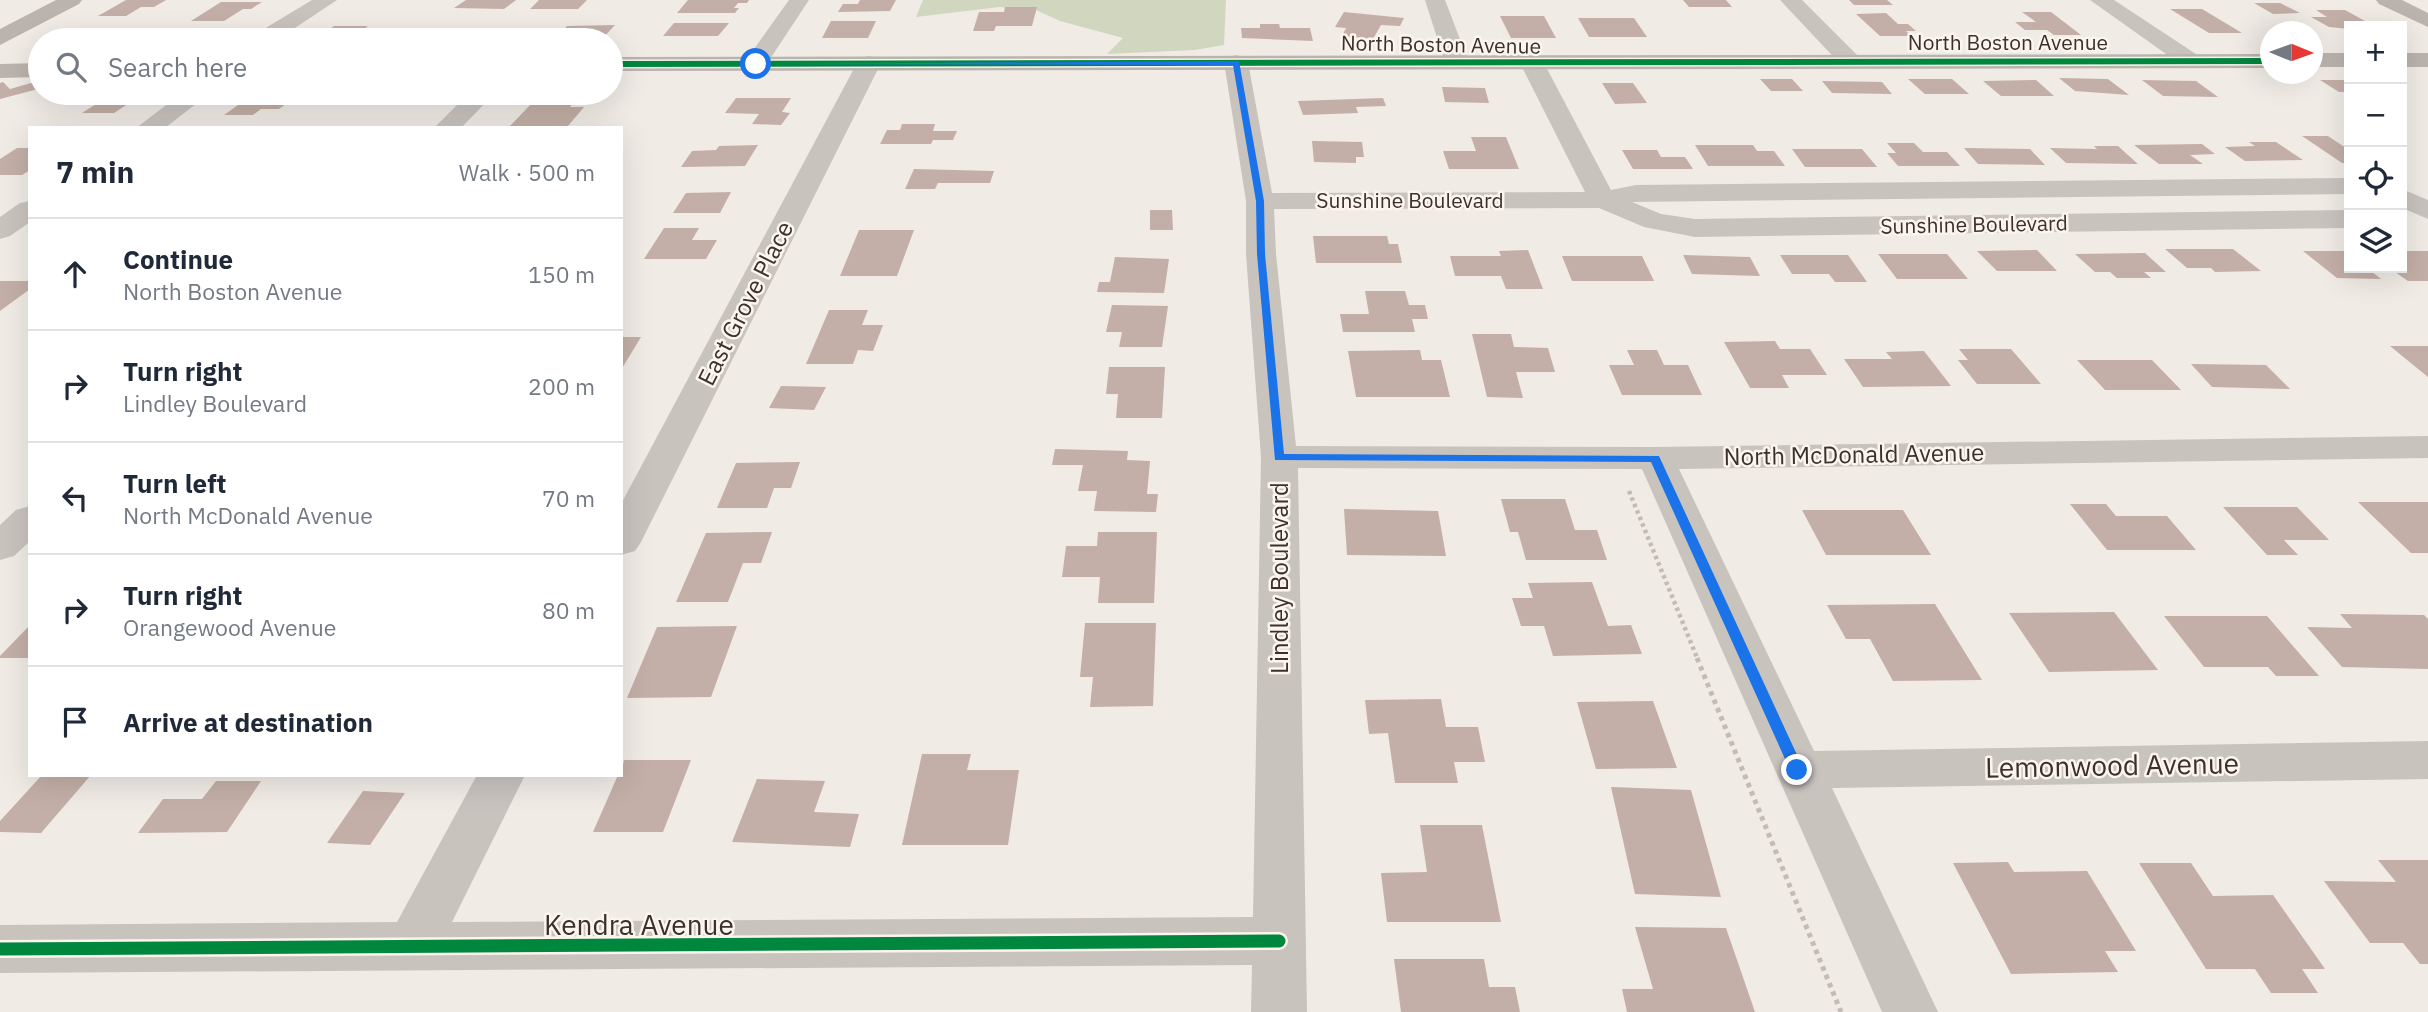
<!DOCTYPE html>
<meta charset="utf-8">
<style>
body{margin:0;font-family:"IBM Plex Sans",sans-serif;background:#f2f2f3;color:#1f2937}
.controls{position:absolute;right:21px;top:21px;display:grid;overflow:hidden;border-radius:0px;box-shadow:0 7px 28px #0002}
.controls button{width:63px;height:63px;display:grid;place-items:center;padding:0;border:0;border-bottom:2px solid #e0e1e3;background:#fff;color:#1f2937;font:35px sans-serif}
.compass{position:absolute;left:2260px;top:21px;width:63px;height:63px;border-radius:50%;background:#fff;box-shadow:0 7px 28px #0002;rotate:91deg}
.stop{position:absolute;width:21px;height:21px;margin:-16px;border:5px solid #1a73e8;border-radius:50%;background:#fff}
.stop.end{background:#1a73e8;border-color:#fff;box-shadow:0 2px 7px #0008}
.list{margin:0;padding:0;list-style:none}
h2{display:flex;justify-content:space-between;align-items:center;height:91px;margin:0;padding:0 28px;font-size:30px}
h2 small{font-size:23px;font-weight:400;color:#747a83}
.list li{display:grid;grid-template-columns:46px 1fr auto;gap:21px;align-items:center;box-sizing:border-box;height:112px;padding:0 28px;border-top:2px solid #e0e1e3}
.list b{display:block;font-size:26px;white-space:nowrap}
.list p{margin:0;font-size:23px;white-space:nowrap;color:#747a83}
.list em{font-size:23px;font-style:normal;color:#747a83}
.icon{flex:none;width:38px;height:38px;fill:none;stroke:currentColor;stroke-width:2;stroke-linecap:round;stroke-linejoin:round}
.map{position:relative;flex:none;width:2428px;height:1012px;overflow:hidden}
.search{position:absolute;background:#fff;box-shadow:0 7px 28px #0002;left:28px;top:28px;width:595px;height:77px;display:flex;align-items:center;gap:18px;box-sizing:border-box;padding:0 24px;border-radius:38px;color:#747a83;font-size:26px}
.panel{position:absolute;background:#fff;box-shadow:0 7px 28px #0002;left:28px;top:126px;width:595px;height:651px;border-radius:0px}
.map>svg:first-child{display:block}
.green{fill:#d1d6bf}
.building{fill:#c3afa7}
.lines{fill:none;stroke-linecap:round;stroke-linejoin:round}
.path-far1{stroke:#c2bbb6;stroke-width:4.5;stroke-dasharray:3.5 3.5;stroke-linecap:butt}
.path{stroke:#c2bbb6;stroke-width:5;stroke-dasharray:4.5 4.5;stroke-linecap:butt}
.street{fill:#c9c3be;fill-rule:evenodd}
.secondary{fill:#bab3ae;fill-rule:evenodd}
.cycleway-far1-casing{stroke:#fbf5ee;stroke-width:9}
.cycleway-casing{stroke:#fbf5ee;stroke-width:18}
.cycleway-far1{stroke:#00873e;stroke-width:6}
.cycleway{stroke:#00873e;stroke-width:13}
.route{fill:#1a73e8}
.labels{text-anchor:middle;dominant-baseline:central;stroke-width:5;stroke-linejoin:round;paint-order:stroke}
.far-street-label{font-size:21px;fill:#3b302b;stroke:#fbf5ee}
.street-label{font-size:24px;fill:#3b302b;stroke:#fbf5ee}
.near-street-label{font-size:28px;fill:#3b302b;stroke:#fbf5ee}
</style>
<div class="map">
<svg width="2428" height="1012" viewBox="0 0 2428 1012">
<rect width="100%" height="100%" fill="#f0ebe5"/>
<path class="green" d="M923,0H1226L1224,45L1195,50L1107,54L1123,38L1060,21L1036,10L1000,7L916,17Z"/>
<path class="building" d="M126,0H166L154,7H141L126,16H98Z
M466,0H516L504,9L454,8Z
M539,0H587L578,9H530Z
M688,0H749L747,3H738L734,8H739L735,13H677Z
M860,0H896L890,11L838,12L843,4H858Z
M1683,0H1726L1732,7H1689Z
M1849,0H1887L1893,5H1854Z
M221,2H262L251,9H243L224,21H191Z
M2254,3H2280L2300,13L2273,14Z
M1005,7H1037L1032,26H996L994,31H973L979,12H1004Z
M2170,9H2202L2242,33H2209Z
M2316,10H2345L2374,26H2349V29L2329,27L2311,17H2327Z
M1344,12L1404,18L1400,26L1381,25L1373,39L1342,36L1346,28L1335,27Z
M2022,12H2051L2081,35H2054L2047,30H2025L2015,22H2036Z
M1886,13L1898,24H1908L1916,31H1906L1912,36H1880L1856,14Z
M1500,16H1544L1556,38H1511Z
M1578,18H1634L1647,37H1589Z
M831,21H876L868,38H822Z
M674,23H729L718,36H663Z
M1260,24H1279L1280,28H1310L1313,41L1242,38L1241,28H1260Z
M615,25L601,40L556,37L567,26Z
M334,26H368L353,37H367L363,40H315Z
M220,28L202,40L154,39L170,29Z
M69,29H121L102,40H49Z
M488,30H539L528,40H477Z
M411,32L464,33L454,40H399Z
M2059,78L2108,79L2129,95L2075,91Z
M1760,79H1792L1803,91H1771Z
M1908,79H1952L1969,94H1925Z
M2036,80L2054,96H2001L1983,81Z
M2142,80L2196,81L2218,97L2163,96Z
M2320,80H2349V92H2339Z
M1822,81L1882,82L1892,94L1832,93Z
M3,82L10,89L31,83L38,89L0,99V83Z
M1602,83H1633L1647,103L1615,104Z
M1442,87L1485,88L1489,103L1445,102Z
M103,93H154L140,96L114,113H82L99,102H88Z
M255,93H301L279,109H261L253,115H224Z
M358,93H421L414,99H350Z
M736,98H791L782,112L790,113L781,125L752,124L759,114L725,113Z
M1383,98L1386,106L1356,107L1358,113L1303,115L1298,101Z
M574,102L570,107H584L568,126H510L532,103Z
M902,124H935L933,131H957L953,140H933L931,144H880L887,130H900Z
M2302,136H2328L2343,146H2349V163H2342Z
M1471,137H1506L1519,169H1449L1443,151H1476Z
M1312,141L1362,142L1364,157H1356V163L1314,162Z
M2249,142H2276L2303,160L2245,161L2225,147L2255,146Z
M1887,143H1914L1923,152H1947L1960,166H1898L1887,153H1896Z
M2202,144L2215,154L2190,155L2203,164H2159L2134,145Z
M758,145L745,166L681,167L692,151L716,150L719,146Z
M1695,145H1753L1757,151H1774L1785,166H1708Z
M2094,146H2118L2138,164L2066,163L2050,148L2097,149Z
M17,148H30V170L22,175H0V159Z
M1964,148L2030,149L2045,165L1978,164Z
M1792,149H1862L1877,167H1805Z
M1622,150H1657L1661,157H1685L1693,169H1633Z
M914,169L994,171L990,183H938L935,189H905Z
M731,192L720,213H673L686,193Z
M1150,210H1172L1173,230H1150Z
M664,228H699L692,240H717L706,259H644Z
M859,230H914L897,276H840Z
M1313,236H1387L1389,244H1398L1402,263H1316Z
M2165,249H2233L2261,271L2215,272L2211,268H2187Z
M1528,250L1543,289H1506L1501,276H1455L1450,256H1501L1499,251Z
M2037,250L2057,271H1997L1977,251Z
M2303,251H2345L2349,255V268H2367L2381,279L2337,278Z
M2402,251H2428V281H2408L2389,268H2402Z
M2145,253L2166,272H2144L2151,278H2117L2110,272H2095L2075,254Z
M1878,254H1947L1968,279H1897Z
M1683,255L1750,257L1760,276L1692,274Z
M1780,255H1848L1867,282H1835L1829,274H1792Z
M1562,256H1642L1654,281H1572Z
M1115,257L1169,259L1164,293L1097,292L1099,282H1110Z
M0,281H30V289L0,311Z
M1365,291H1405L1409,305H1425L1428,319H1412L1415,332H1343L1340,314H1369Z
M1112,305L1168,306L1162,347H1119L1122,332H1106Z
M829,310H868L862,325H883L873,351L858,350L853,364H806Z
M1472,334H1511L1514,347L1548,348L1555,372H1516L1523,398L1487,397Z
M621,337H641L621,370Z
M1775,341L1780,349H1810L1827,375H1782L1789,388H1750L1724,342Z
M2390,346H2428V377Z
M1959,349H2011L2041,384H1977L1958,360H1968Z
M1420,350L1422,360H1441L1450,397H1356L1348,351Z
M1627,350H1657L1664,365H1688L1702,395H1622L1609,365H1634Z
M1924,351L1951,386L1863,387L1844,359H1892L1886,352Z
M2077,360H2152L2181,390H2105Z
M2191,364L2266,365L2290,389L2212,387Z
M1109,367H1165L1162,418H1116L1118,394H1106Z
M781,386L826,387L814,410L769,408Z
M1055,449L1128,451L1127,460L1150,461L1147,494H1158L1156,512L1094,511L1097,491H1078L1083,465H1052Z
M800,462L791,488H774L767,508H717L736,463Z
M1501,499H1565L1575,530H1597L1607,560H1526L1518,532H1510Z
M2358,502H2428V553H2411Z
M2070,504H2106L2116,516H2167L2196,550H2107Z
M2223,507H2297L2329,540H2284L2298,555H2267Z
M1344,509L1438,511L1446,556L1347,555Z
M1802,510H1903L1931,555H1826Z
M772,532L761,563H743L728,602H676L706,533Z
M1098,532H1157L1154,603H1098L1100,577H1062L1066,546H1097Z
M1592,582L1608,626L1631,625L1642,654L1553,656L1544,626H1521L1512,598H1533L1528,583Z
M1935,604L1982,680L1893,681L1870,639H1846L1827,605Z
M2114,612L2158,670L2049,672L2009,613Z
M2340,614L2424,615L2428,619V669L2342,667L2307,627L2352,628Z
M2164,616H2267L2319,676H2276L2268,667H2204Z
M1085,623H1156L1153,706L1090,707L1093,677H1080Z
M30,625V658H0V656Z
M737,626L711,697L627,698L657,627Z
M1441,699L1446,727H1478L1485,762H1454L1458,783H1395L1388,733L1369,734L1365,700Z
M1653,701L1677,768L1596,769L1577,702Z
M922,754H971L967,770H1019L1008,845H902Z
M624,760H691L663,832H593L618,775H621Z
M42,775H91L41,833L0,832V821Z
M757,779L825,781L814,812L859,814L850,847L732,842Z
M216,781H261L227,832L138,833L163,799H202Z
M1611,787L1691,790L1721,897L1635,894Z
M363,791L405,793L370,845L327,843Z
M1420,825H1482L1501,922H1387L1381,873L1427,872Z
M2378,860H2428V964H2420L2403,943H2370L2324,881L2396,882Z
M2008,862L2014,872L2087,871L2136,951H2105L2118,972L2011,974L1953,863Z
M2139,863H2191L2213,896L2273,895L2325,969H2302L2318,993H2271L2255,969H2206Z
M1635,927L1726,928L1755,1012H1627L1622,989H1653Z
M1394,959H1484L1489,987H1515L1520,1012H1401Z"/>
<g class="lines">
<path class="path-far1" d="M1629,491L1698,660"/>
<path class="path" d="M1697,658L1841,1012"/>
<path class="street" d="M312,0H337L277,40H251L254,35Z
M789,0H809L764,68H748L744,63Z
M1425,0H1445L1469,63L1465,68H1449L1445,63Z
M1780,0H1802L1859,57L1863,62L1859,67H1843Z
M2090,0H2114L2199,56L2203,61L2199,66H2183Z
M1236,55L1244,57L1248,62L1272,193L1585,192L1521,65L1525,60H1541L1545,65L1611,190L1636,185L2349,178V194L1632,202L1661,214L1695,219L2349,210V228L1695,237L1644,227L1599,208L1274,209L1276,254L1296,446L1655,447L2428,436V458L1679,469L1814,751L2428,741V779L1832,788L1938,1012H1882L1642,469L1298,468L1307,1012H1251L1252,965L0,973V925L397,922L477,775H525L452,922L1253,917L1261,457L1246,254V201L1224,62L1228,57Z
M869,56L877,58L881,63L641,542L635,551L621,555V504L857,63L861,58Z
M182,93H210L165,128H136Z
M469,93H495L461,128H434Z
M2402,189L2428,200V219L2402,208Z
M30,201V222L10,236L0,239V217L20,203Z
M30,506V541L14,556L0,560V525L16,510Z"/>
<path class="secondary" d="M56,0H82L79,4L0,45V29Z
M2376,0H2402L2428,13V27L2379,4Z
M2312,53H2349V67H2312Z
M2402,53H2428V67H2402Z
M2270,54V68L611,71V57Z
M40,63V77L0,78V64Z"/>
<g class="cycleway-far1-casing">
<path id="cycleway-far1" d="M611,64L2270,61"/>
</g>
<g class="cycleway-casing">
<path id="cycleway" d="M0,949L1279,941"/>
</g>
<use href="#cycleway-far1" class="cycleway-far1"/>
<use href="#cycleway" class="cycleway"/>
</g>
<path class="route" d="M1239,61L1264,201L1265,254L1284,454L1659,456L1804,770L1802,774L1797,776L1790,770L1651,462L1275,460L1257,254L1256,201L1233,65L753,64Z"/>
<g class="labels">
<g class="far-street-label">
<text x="2008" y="42">North Boston Avenue</text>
<text transform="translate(1441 44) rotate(1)">North Boston Avenue</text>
<text x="1410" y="200">Sunshine Boulevard</text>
<text transform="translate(1974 224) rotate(-1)">Sunshine Boulevard</text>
</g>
<g class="street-label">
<text transform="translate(745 303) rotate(-63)">East Grove Place</text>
<text transform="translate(1854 454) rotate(-1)">North McDonald Avenue</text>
<text transform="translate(1279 578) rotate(-90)">Lindley Boulevard</text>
</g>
<g class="near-street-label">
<text transform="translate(2112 765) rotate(-1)">Lemonwood Avenue</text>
<text x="639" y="924">Kendra Avenue</text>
</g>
</g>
</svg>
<div class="controls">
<button>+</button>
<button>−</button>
<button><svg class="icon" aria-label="locate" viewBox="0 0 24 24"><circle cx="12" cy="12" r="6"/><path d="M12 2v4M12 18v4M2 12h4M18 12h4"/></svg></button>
<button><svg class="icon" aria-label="layers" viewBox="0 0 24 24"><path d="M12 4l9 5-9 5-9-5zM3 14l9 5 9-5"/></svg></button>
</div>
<svg class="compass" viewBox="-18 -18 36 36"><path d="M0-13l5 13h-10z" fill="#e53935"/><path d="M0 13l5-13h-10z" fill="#747a83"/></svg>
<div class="stop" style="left:756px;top:64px"></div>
<div class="stop end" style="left:1797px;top:770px"></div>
<div class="search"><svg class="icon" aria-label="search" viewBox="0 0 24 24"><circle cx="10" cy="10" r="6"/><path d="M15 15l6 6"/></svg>Search here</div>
<section class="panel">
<h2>7 min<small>Walk · 500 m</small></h2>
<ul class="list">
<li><svg class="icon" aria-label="ahead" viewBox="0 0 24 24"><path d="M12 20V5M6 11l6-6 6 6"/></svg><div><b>Continue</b><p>North Boston Avenue</p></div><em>150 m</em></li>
<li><svg class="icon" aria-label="right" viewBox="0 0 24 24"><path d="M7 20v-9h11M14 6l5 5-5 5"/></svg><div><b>Turn right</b><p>Lindley Boulevard</p></div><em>200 m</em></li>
<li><svg class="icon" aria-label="left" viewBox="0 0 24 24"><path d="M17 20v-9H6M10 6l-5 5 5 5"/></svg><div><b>Turn left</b><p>North McDonald Avenue</p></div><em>70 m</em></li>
<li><svg class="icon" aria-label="right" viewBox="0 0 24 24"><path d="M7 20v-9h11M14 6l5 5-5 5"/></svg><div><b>Turn right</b><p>Orangewood Avenue</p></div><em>80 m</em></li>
<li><svg class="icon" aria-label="arrive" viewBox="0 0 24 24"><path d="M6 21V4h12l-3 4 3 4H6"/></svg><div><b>Arrive at destination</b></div></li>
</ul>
</section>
</div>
